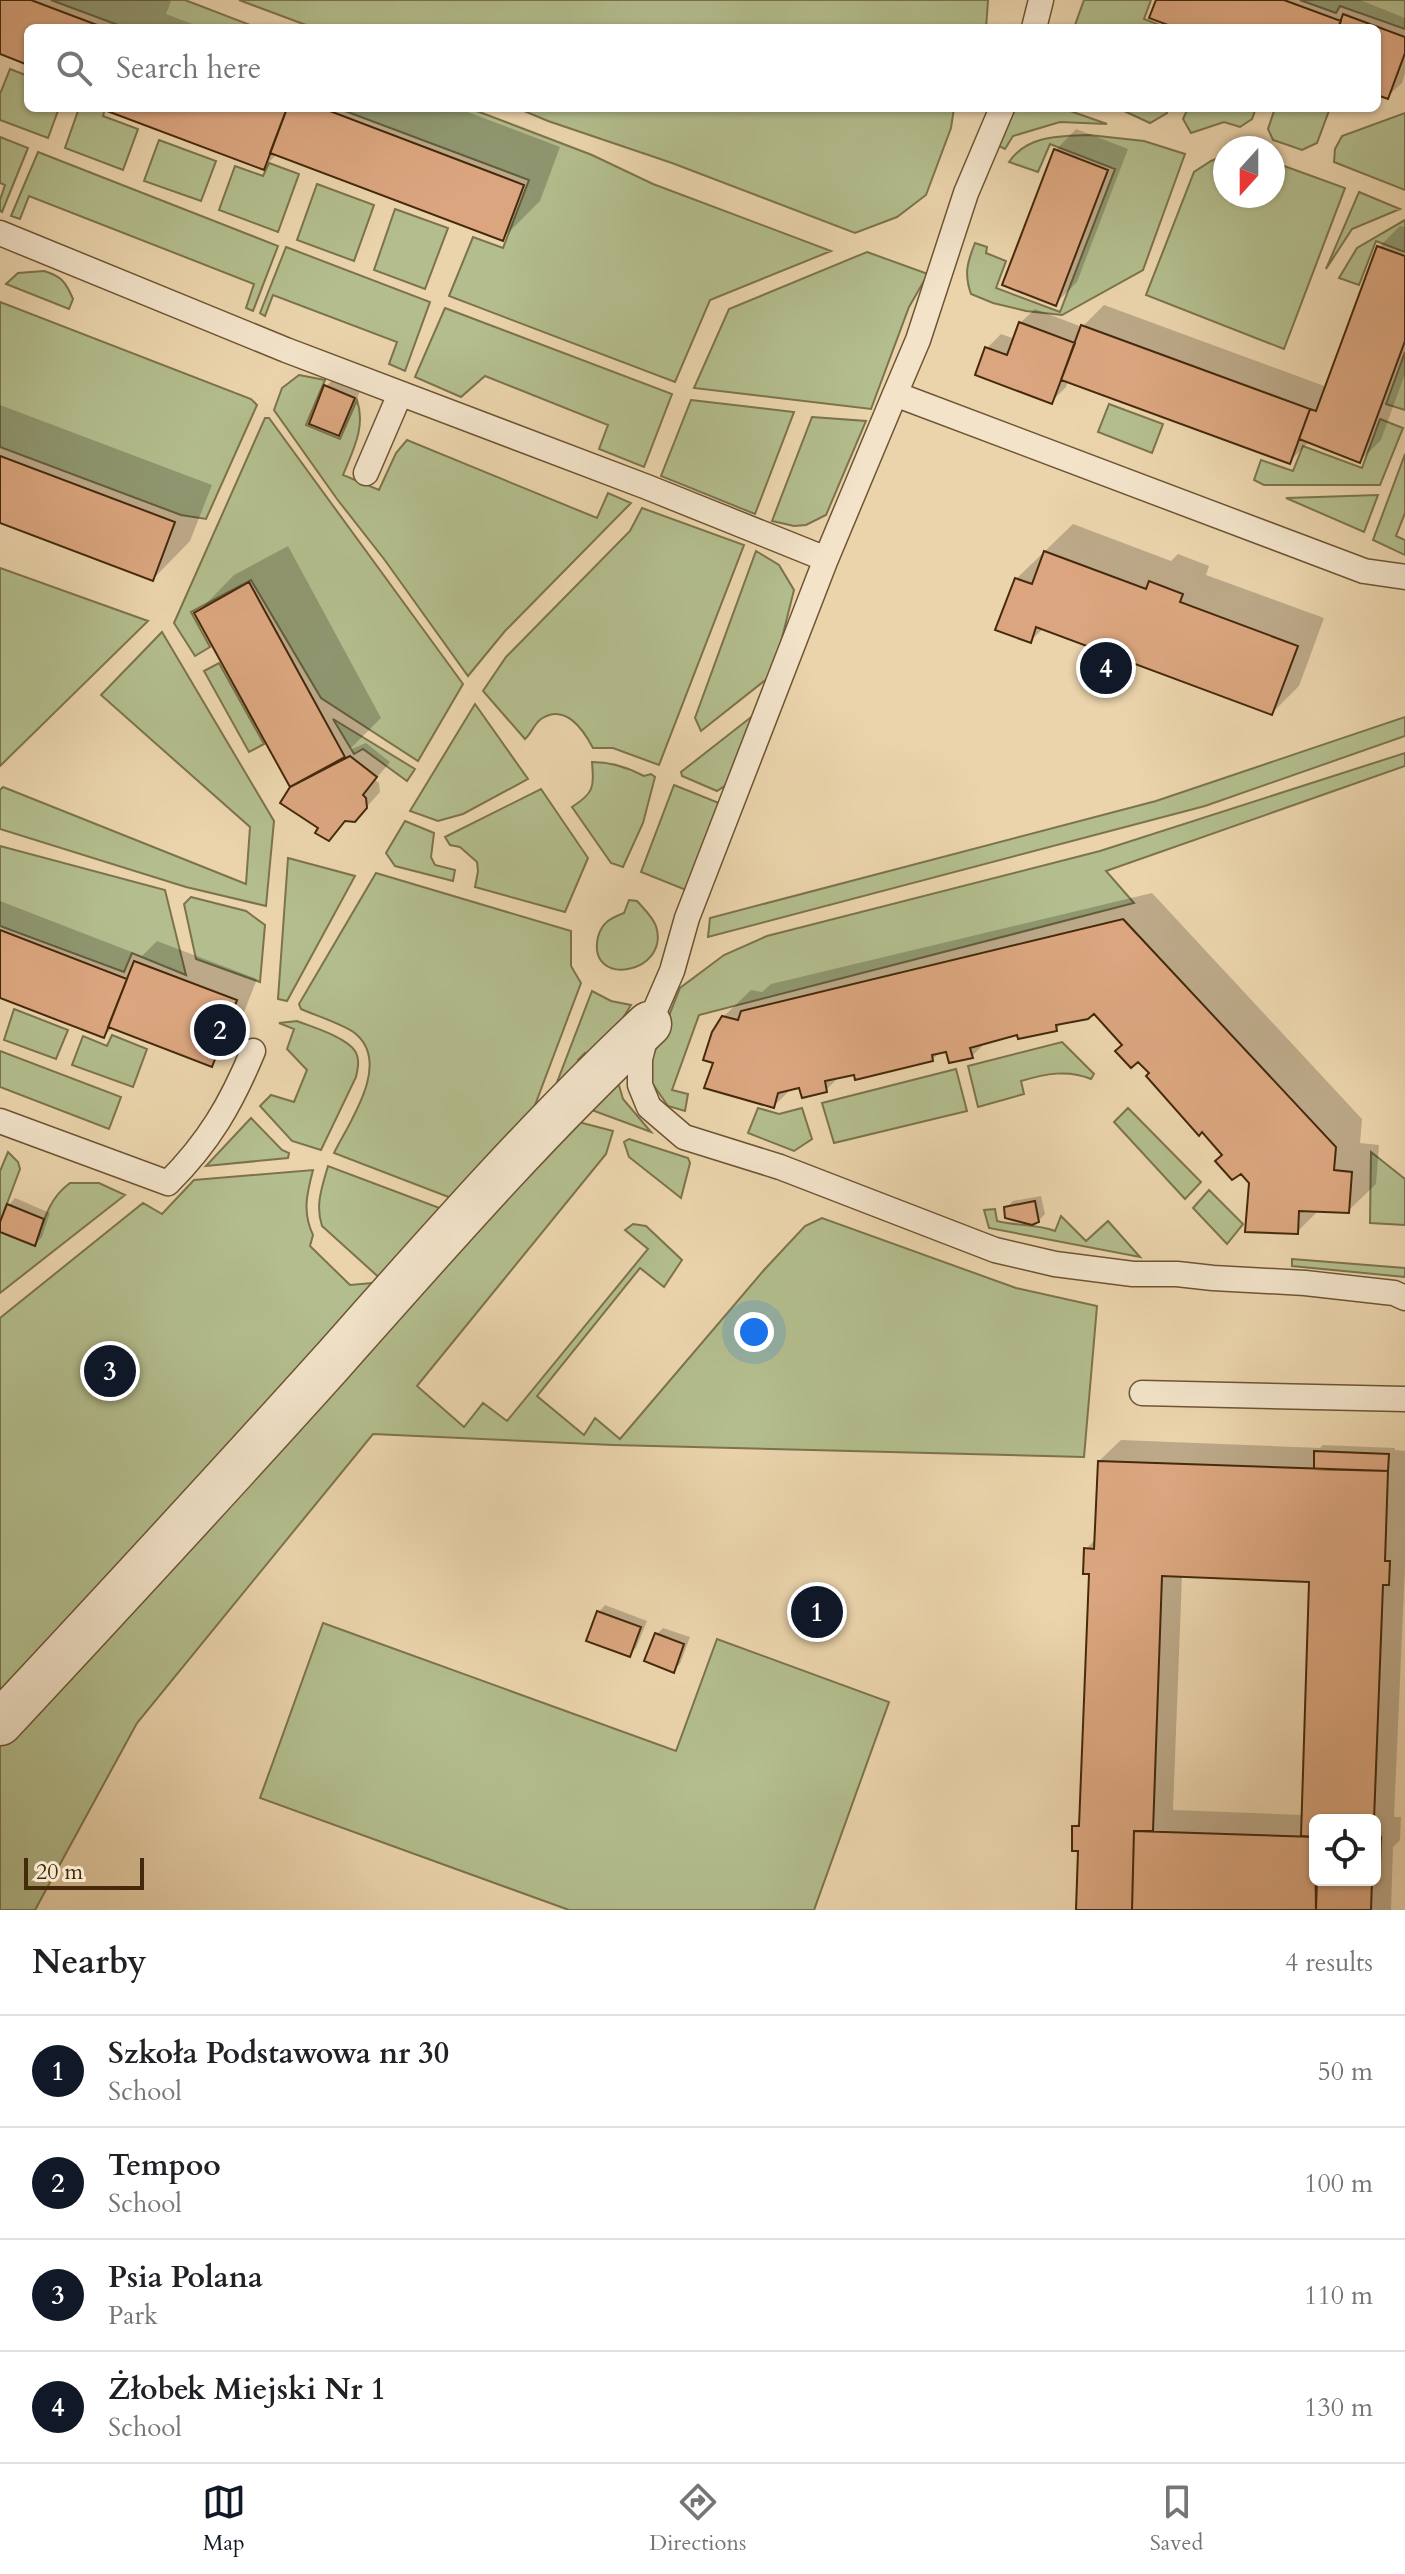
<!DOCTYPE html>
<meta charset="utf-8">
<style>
body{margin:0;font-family:Cardo,serif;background:#f6f6f6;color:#202124}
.controls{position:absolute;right:24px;bottom:24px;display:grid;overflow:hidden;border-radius:12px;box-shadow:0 2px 6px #0004}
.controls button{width:72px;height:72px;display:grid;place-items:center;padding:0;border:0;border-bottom:2px solid #e0e0e0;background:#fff;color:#202124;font:40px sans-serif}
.compass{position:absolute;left:1213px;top:136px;width:72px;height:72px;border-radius:50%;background:#fff;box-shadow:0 2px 6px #0004;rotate:201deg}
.scale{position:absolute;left:24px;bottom:20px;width:120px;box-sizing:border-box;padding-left:8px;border:4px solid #44290b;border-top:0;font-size:22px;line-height:28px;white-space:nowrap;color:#44290b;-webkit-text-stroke:6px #f2e3c9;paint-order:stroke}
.you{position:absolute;left:754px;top:1332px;width:28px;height:28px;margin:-20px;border:6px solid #fff;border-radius:50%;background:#1a73e8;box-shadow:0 0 0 12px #1a73e833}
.badge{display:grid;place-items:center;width:52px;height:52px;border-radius:50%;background:#111827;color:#fff;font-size:26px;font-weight:700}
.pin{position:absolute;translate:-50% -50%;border:4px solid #fff;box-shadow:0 2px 8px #0006}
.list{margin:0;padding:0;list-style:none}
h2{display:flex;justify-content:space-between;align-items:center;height:104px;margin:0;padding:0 32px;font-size:34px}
h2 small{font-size:26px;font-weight:400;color:#757577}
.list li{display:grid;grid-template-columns:52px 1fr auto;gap:24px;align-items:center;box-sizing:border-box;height:112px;padding:0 32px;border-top:2px solid #e0e0e0}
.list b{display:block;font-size:30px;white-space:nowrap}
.list p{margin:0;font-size:26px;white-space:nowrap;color:#757577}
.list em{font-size:26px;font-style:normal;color:#757577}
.icon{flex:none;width:44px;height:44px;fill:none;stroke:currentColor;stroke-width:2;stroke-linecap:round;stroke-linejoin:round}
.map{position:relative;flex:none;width:1405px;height:1910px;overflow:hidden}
.search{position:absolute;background:#fff;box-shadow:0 2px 6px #0004;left:24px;right:24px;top:24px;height:88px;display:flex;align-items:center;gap:20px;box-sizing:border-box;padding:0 28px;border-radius:12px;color:#757577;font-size:30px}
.sheet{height:552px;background:#fff}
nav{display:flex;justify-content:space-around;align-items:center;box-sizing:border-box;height:112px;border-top:2px solid #e0e0e0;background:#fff;font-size:22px;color:#757577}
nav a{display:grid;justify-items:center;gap:4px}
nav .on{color:#111827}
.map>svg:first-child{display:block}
.green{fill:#b3bd8d;stroke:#7c734c;stroke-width:2}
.shadow{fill:#0003;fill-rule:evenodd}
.building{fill:#dba67f;stroke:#44290b;stroke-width:2}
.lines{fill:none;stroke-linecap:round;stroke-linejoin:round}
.lane-casing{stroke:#6e5433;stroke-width:27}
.street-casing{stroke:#6e5433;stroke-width:47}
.lane{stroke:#f2e3c9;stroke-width:24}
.street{stroke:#f2e3c9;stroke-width:44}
</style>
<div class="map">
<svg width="1405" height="1910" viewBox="0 0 1405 1910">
<rect width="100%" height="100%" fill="#ebd4ac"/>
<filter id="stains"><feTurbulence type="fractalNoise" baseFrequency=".0025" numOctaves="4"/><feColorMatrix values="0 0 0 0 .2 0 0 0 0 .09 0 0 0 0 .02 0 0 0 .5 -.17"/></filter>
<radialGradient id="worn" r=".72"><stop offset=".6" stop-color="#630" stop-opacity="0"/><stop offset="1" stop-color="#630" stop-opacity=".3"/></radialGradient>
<path class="green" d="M51,0H185L258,28H126Z
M239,0H988V1L986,28H314Z
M1084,0H1151L1144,19L1167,28H1076L1075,25Z
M1300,0H1405V29L1340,6L1336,13Z
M10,69L28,76V108H59L48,138L0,120V94Z
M79,108H105L103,116L138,129L123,170L65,148Z
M337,108H469L592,155L653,184L831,251L710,300L675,382L449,296L473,237L503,248L529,180Z
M517,108H954L951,128L926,195L897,217L855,233L672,163L548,121Z
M1015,108H1062L1107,124L1060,122L1013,136L1005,149L999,146Z
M1122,108H1168L1167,113L1150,123L1122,110Z
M1188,108H1256L1252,119L1240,127L1224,122L1191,133L1183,119Z
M1275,108H1330L1317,143L1302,150L1273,140L1268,129Z
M1405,113V190L1334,162L1335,149L1342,136Z
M1089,135L1144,141L1185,154L1143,270L1062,315L1026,311L993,303L971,294C964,274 967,263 975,243L987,247L986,253L1006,261L996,288L1060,312L1115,169L1050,144L1038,172L1009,162C1027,135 1060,136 1089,135Z
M0,137L28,148L2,212L0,211V200L5,185L0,183Z
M159,140L216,161L201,201L144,181Z
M38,152L278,246L253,311L246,308L254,284L29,196L20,219L11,216Z
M1225,155V196H1273V162L1345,188L1284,349L1146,295L1194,172L1211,161Z
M269,163L299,174L278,232L219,210L235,166L263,176Z
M317,184L374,205L354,261L297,240Z
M1359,192L1400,209L1352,229L1326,269Z
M395,209L448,228L425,289L374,270Z
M1405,220V252L1376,241L1359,285L1339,278L1357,248Z
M286,247L430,302L405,371L389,364L397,342L273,295L265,316L260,313Z
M867,252L928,274L909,307L871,409L694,388L729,309Z
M44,271C61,276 66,282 73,299L69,309L6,284L18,273Z
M0,302L251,399L257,405L206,519L181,515L0,447Z
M445,308L672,394L644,467L599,449L608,425L485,376L461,397L415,377Z
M1405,352V410L1386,404Z
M299,375L325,380L306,425L340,439L357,400C366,427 353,450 343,475L379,490L396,453L407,440L597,518L608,493L631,503L505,631L468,676L384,559L337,499L274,410L282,388Z
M691,400L794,412L755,514L661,476Z
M1109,404L1163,424L1152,453L1098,432Z
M812,417L866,421L826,515L806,525L794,526L772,521Z
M265,418H269L463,684L418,761L321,698L251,580L191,612L210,647L195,656L174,623Z
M1380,419L1403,428L1380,485H1264L1254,480L1261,460L1293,471L1303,446L1362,468Z
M1405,454V513L1396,536L1405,540V555L1373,540Z
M1378,495L1364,532L1286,498Z
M642,508L744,545L659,765L613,748H593C583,729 565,703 541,719C534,724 531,734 525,739L483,691L506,657L630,531Z
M756,551L779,565L794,590L773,674L701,731L695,718Z
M0,568L148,621L0,766Z
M162,632L274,821L266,906L186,887L0,829V790L3,787L246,884L250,827L101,695Z
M219,663L264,744L249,752L204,671Z
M475,704L528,779L463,814L438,821L410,811Z
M755,714L726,785L717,791L682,776L681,772Z
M1405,717V736L1205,806L708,937L710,918L1156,801Z
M333,719L415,769L407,781L363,749L354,754Z
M1405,753V766L1106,871L1134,903L699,1015L672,1090L688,1094L685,1111L668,1106L650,1080L649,1066L680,988L724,955L767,936L1100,851Z
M592,762C610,762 627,767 644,776L651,774L655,777L643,823L623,867L611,863L572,807C594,793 594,788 592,762Z
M674,785L719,803L686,890L641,872Z
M541,789L588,858L565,912L475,887L478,871L477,862L460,847L450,845L445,837Z
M405,821L434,833L431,857L435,865L455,870L453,881L395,866L386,853Z
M0,846L165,890L186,975L132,953L124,972L0,926Z
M288,858L355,876L287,1001L278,999Z
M376,873L571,931V966L581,983L526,1129L549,1103L592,991L611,1001L631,1005L618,1026L592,1056L585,1053L578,1060L583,1066L571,1120L613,1131L606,1154L417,1386L464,1427L483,1403L507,1421L648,1249L625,1230L633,1224L646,1226L682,1260L664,1287L640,1268L537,1396L584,1435L595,1418L620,1439L764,1270L805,1226L822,1218L1016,1288L1097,1306L1084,1457L613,1445L373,1434L137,1723L35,1910H0V1318L143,1203L162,1214L194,1180L313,1170C307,1193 302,1212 313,1235L310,1246L350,1285L384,1282L322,1226C315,1205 322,1187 328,1166L450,1212L459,1201L334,1153C350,1121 390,1065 357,1035C349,1026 314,1015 301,1009L299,1004Z
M191,897L246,911L265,925L260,982L196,959L184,904Z
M629,900L637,901C643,908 652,916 656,926C671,974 586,989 598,937C602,922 611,918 624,913Z
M14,1009L68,1030L56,1059L4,1040Z
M297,1021C312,1027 346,1037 355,1051C360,1059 358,1068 356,1077L321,1150L292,1141L260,1106L271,1095L294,1102L307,1070L287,1049L294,1029L279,1023Z
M112,1035L147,1049L133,1087L72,1065L83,1036L107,1046Z
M1062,1042L1094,1074L1091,1079C1068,1069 1045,1074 1021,1081L1024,1094L978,1107L968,1066Z
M0,1051L121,1097L109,1129L0,1087Z
M956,1069L967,1111L834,1143L822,1103Z
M615,1072L623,1099L651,1132L589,1109Z
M758,1108L779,1114L802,1108L812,1139L794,1151L748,1133Z
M1128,1108L1201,1182L1185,1199L1114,1122Z
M251,1118L282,1150L289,1153L288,1158L206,1166Z
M629,1139L688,1158L690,1163L681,1198L629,1157L624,1142Z
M8,1152L18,1162L20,1169L0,1222V1171Z
M1371,1152L1405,1179V1225L1370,1223Z
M70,1183H99L125,1195L0,1293V1232L35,1246C44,1221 48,1199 70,1183Z
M1209,1190L1243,1224L1227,1244L1193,1208Z
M995,1209L997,1221C1017,1226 1036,1224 1055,1231L1061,1216L1086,1241L1108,1221L1140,1257L989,1228L984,1210Z
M1292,1259L1405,1268V1277L1292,1266Z
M323,1623L676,1751L717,1639L889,1702L814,1910H569L260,1798Z"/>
<path class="shadow" d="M0,0H167L171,1L166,14L203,28H28V63L0,52Z
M1158,0H1360L1405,18V73L1402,83L1387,97L1377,93V28H1182Z
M111,108H457L560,147L540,201L502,239L277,154L263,168Z
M1076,129L1128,149L1077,282L1056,303L1055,151Z
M1400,226L1405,227V374L1381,440L1360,461L1310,441L1289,462L1068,380L1066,387L1052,401L987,348L1001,334L1015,339L1020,323L1035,309L1082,327L1104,305L1327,387L1379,247Z
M333,380L360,391L345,427L339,434L326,386Z
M0,405L212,485L190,541L153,579L0,521Z
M1073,524L1171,561L1178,554L1209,566L1206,575L1324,618L1299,686L1272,713L1044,628L1030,641L1016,579Z
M288,546L381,718L349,750L366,743L390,762L375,780L379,783L380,792L355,820L348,819L329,839L292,788L197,613L234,575Z
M1152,893L1362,1119L1360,1143L1379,1145L1376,1184L1348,1211L1319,1210L1297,1232L1094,1011L1063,1022L1056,1029L1019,1033L987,1041L972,1056L947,1050L941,1051L932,1060L840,1076L826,1090L800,1086L792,1088L774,1106L715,1062L723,1017L751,990L762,992L771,984Z
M0,901L142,956L157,941L257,979L232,1043L211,1065L113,1027L104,1036L0,996Z
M1041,1196L1045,1214L1038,1221L1006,1208L1013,1201Z
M15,1198L50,1213L42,1237L35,1244L0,1230L9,1205Z
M1121,1440L1320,1448L1323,1445L1395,1448V1450L1405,1451V1566L1394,1817H1401L1400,1840L1393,1847L1391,1910H1078L1080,1849L1074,1827L1082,1820L1091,1572L1086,1549L1096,1539L1099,1461ZM1182,1575L1312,1580L1303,1815L1173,1810ZM1315,1820H1375V1880H1315Z
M605,1605L647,1621L636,1648L629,1655L599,1612Z
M663,1628L690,1637L680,1664L673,1670L657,1634Z"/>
<path class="building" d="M0,0H31L105,28H28V65L0,54Z
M1156,0H1284L1341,21L1338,28H1176L1149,18Z
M1343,14L1405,37V53L1388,99L1377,95V28H1338Z
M109,108H279L286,111L264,170L107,111Z
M287,108H322L524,185L503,241L270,153Z
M1054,149L1108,170L1056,306L1002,285Z
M1377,246L1405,256V341L1360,463L1299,439L1310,409L1316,411Z
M1019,322L1075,343L1052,404L975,375L985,347L1007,355Z
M1081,325L1310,409L1290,464L1061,380Z
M324,385L355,398L339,436L309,424Z
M0,456L175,522L153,581L0,523Z
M1044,551L1146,589L1149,581L1183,594L1180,602L1298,646L1272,715L1036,627L1031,643L995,630L1015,578L1032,584Z
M249,582L345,757L290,787L194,613Z
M350,756L377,777L363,795L366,798L367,808L355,822L345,821L329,841L315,833L318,828L280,803L290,787Z
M1123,919L1336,1147L1334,1170L1352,1172L1349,1213L1299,1211L1298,1234L1245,1232L1249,1183L1241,1174L1232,1180L1215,1161L1222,1155L1202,1132L1199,1136L1146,1076L1149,1073L1138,1062L1131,1068L1115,1051L1122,1045L1094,1014L1088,1019L1056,1025L1057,1031L1018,1039L1017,1035L970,1048L973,1058L949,1063L946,1052L932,1055L933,1061L855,1080L854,1075L825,1081L827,1092L802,1098L799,1088L778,1093L774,1108L704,1088L713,1063L703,1060L712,1032L722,1016L738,1020L741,1011Z
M0,930L127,979L104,1038L0,998Z
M134,961L237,1000L212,1067L108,1027Z
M1035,1201L1039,1222L1032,1225L1005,1218L1004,1207Z
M7,1204L44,1219L35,1246L0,1232V1222Z
M1314,1451L1389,1454L1388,1471L1314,1469Z
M1098,1461L1388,1471L1385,1561H1390L1389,1585H1383L1374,1820H1315V1837L1301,1836L1309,1582L1162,1576L1153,1831H1134L1132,1910H1076L1078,1851H1072V1826H1079L1089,1574H1083L1084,1548L1094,1549Z
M597,1611L641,1627L630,1657L586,1641Z
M655,1633L684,1644L674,1673L644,1661Z
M1134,1831L1315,1837L1316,1910H1132Z
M1381,1837L1380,1864H1375V1838Z
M1317,1880H1372L1371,1910H1316Z"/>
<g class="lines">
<g class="lane-casing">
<path id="lane" d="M1034,28L1041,0
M0,233L286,350L647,487L826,559L895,394L1364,571L1405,577
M895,394L918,340L966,193L1002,108
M366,473L400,394
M826,559L687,918L672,971L649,1024L640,1059V1085L649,1107L684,1137L780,1167L995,1250L1055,1264L1133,1274H1177L1213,1278L1305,1283L1394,1293L1405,1298
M0,1121L168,1183C209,1142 231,1104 253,1051
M1142,1393L1405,1399"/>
</g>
<g class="street-casing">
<path id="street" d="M0,1723C111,1604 222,1484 331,1363C434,1247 536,1130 649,1024"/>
</g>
<use href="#lane" class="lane"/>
<use href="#street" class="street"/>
</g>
<rect width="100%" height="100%" filter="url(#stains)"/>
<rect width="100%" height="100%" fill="url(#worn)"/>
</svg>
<div class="controls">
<button><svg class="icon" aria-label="locate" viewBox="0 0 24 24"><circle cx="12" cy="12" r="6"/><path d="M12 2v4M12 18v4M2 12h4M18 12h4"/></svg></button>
</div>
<svg class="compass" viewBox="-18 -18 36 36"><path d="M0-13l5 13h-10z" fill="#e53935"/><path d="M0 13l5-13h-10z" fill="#757577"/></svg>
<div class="scale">20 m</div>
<div class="you"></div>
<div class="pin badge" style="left:817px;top:1612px">1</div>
<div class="pin badge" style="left:220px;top:1030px">2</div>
<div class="pin badge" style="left:110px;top:1371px">3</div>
<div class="pin badge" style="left:1106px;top:668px">4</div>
<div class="search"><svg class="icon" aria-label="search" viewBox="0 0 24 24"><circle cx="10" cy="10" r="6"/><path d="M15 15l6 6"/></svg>Search here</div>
</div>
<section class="sheet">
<h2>Nearby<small>4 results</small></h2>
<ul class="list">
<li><span class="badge">1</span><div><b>Szkoła Podstawowa nr 30</b><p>School</p></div><em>50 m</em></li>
<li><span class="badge">2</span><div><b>Tempoo</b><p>School</p></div><em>100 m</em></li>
<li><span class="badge">3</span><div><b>Psia Polana</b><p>Park</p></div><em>110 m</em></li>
<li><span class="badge">4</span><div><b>Żłobek Miejski Nr 1</b><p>School</p></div><em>130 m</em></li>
</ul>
</section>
<nav>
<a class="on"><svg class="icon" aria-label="map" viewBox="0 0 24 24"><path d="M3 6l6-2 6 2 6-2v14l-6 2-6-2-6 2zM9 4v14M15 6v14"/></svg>Map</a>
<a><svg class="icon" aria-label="directions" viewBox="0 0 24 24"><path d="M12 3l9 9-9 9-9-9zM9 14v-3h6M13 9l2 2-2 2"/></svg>Directions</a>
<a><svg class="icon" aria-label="saved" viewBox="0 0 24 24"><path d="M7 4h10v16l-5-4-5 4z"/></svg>Saved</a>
</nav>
